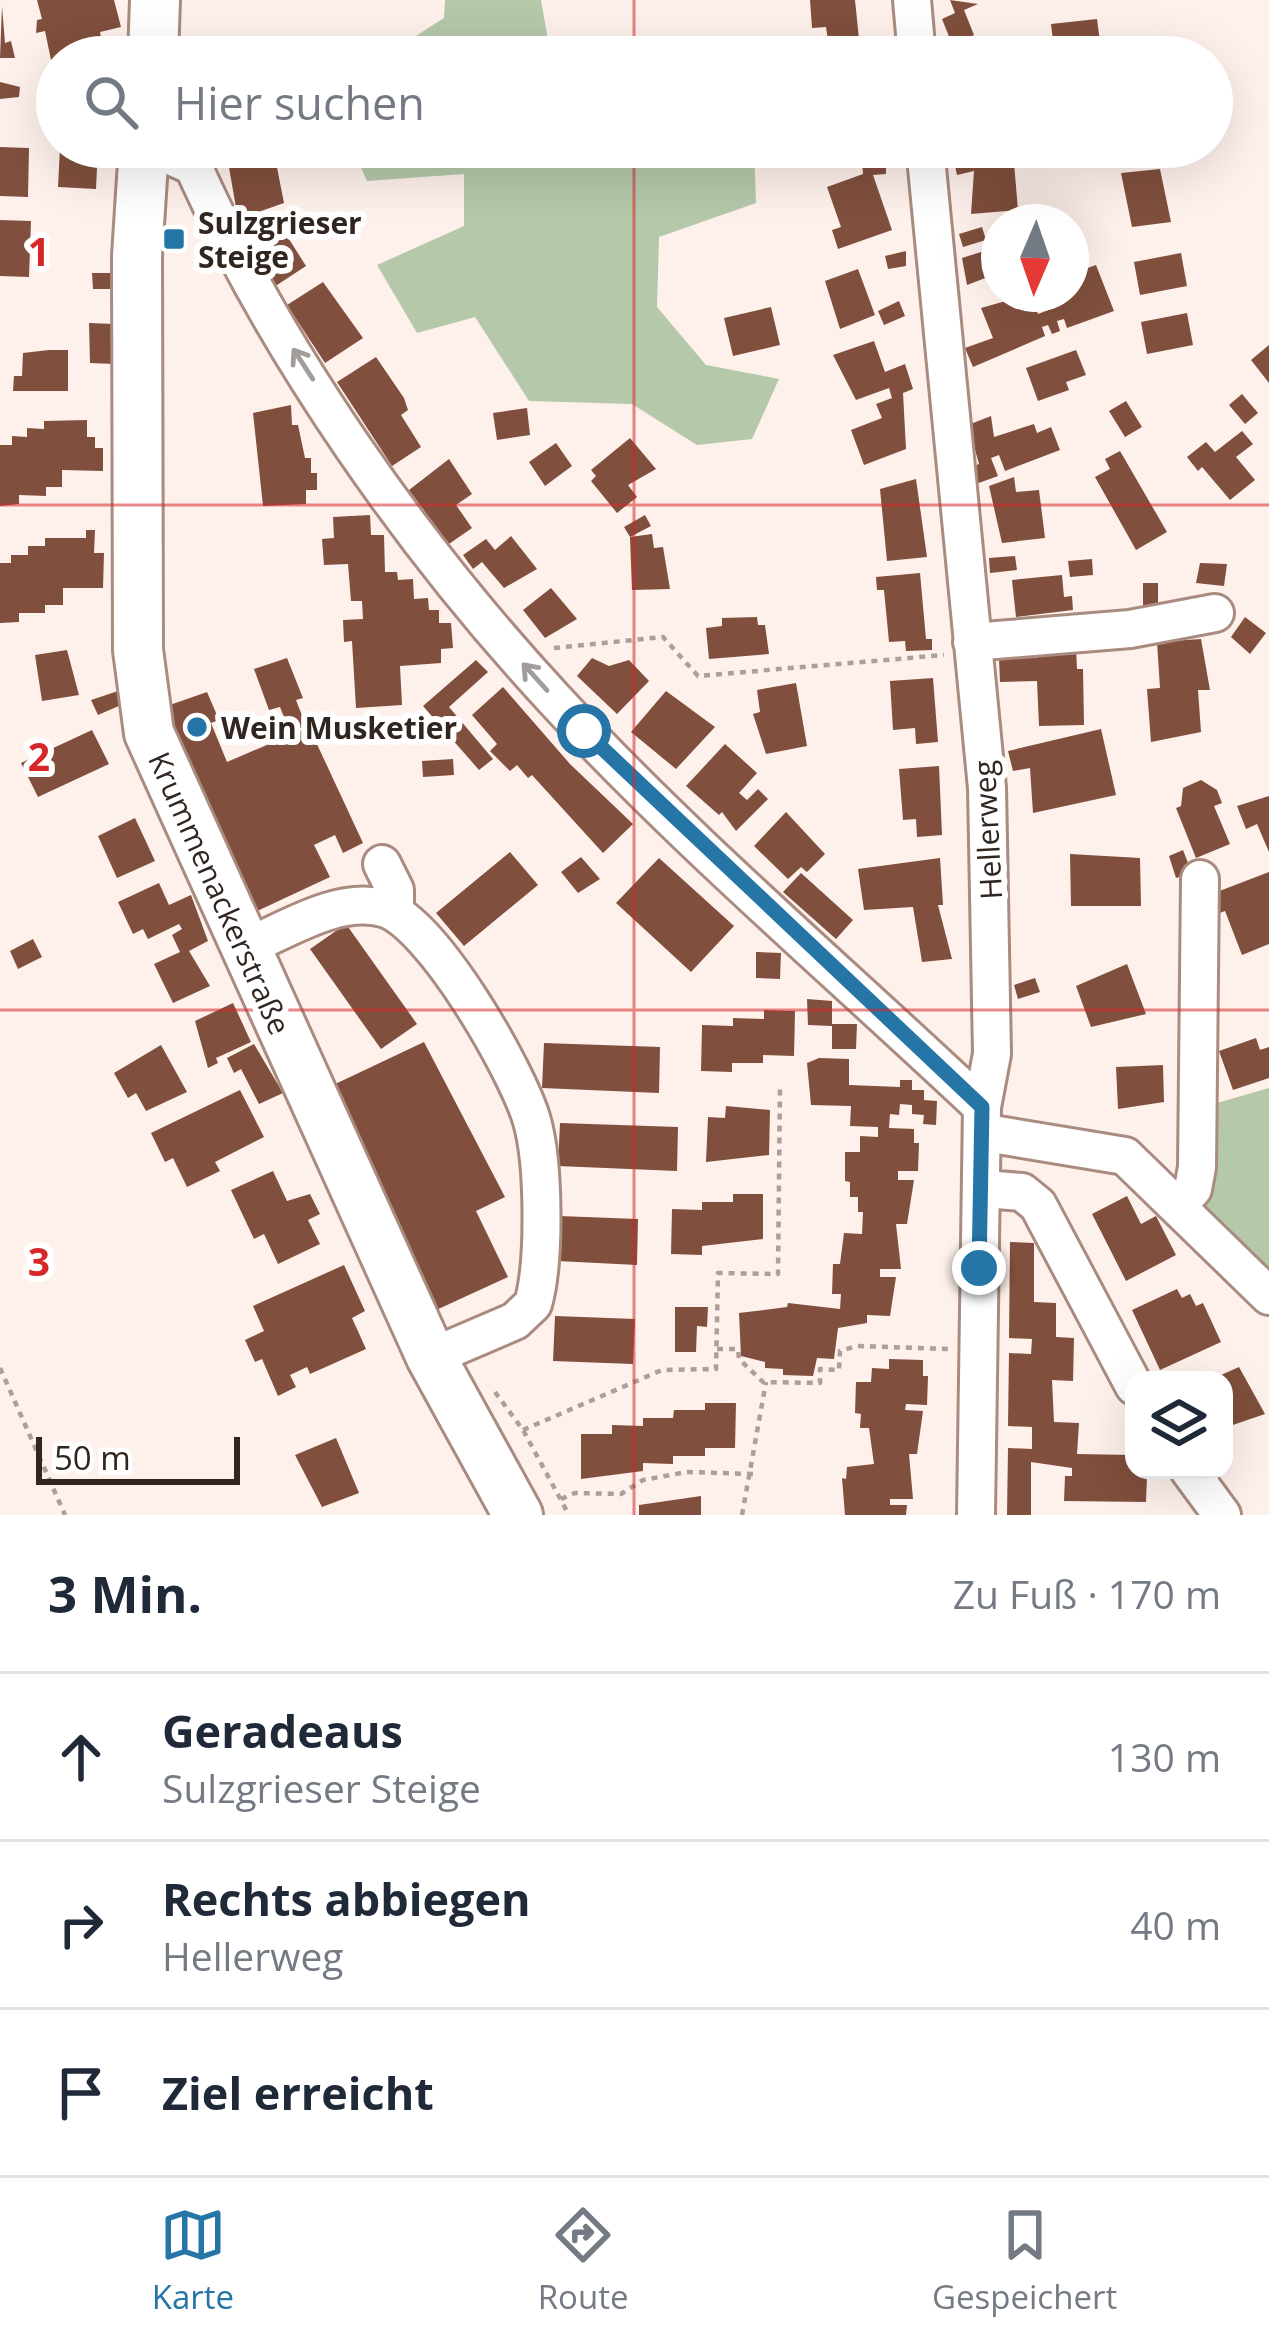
<!DOCTYPE html>
<html lang="de">
<meta charset="utf-8">
<style>
body{margin:0;font-family:"Open Sans",sans-serif;background:#f2f2f3;color:#1f2937}
.controls{position:absolute;right:36px;bottom:36px;display:grid;overflow:hidden;border-radius:24px;box-shadow:0 12px 48px #0002}
.controls button{width:108px;height:108px;display:grid;place-items:center;padding:0;border:0;border-bottom:3px solid #e0e1e3;background:#fff;color:#1f2937;font:60px sans-serif}
.compass{position:absolute;left:981px;top:204px;width:108px;height:108px;border-radius:50%;background:#fff;box-shadow:0 12px 48px #0002;rotate:182deg}
.scale{position:absolute;left:36px;bottom:30px;width:204px;box-sizing:border-box;padding-left:12px;border:6px solid #312520;border-top:0;font-size:33px;line-height:42px;white-space:nowrap;color:#312520;-webkit-text-stroke:9px #fff;paint-order:stroke}
.stop{position:absolute;width:36px;height:36px;margin:-27px;border:9px solid #2576a7;border-radius:50%;background:#fff}
.stop.end{background:#2576a7;border-color:#fff;box-shadow:0 3px 12px #0008}
.list{margin:0;padding:0;list-style:none}
h2{display:flex;justify-content:space-between;align-items:center;height:156px;margin:0;padding:0 48px;font-size:51px}
h2 small{font-size:39px;font-weight:400;color:#747a83}
.list li{display:grid;grid-template-columns:78px 1fr auto;gap:36px;align-items:center;box-sizing:border-box;height:168px;padding:0 48px;border-top:3px solid #e0e1e3}
.list b{display:block;font-size:45px;white-space:nowrap}
.list p{margin:0;font-size:39px;white-space:nowrap;color:#747a83}
.list em{font-size:39px;font-style:normal;color:#747a83}
.icon{flex:none;width:66px;height:66px;fill:none;stroke:currentColor;stroke-width:2;stroke-linecap:round;stroke-linejoin:round}
.map{position:relative;flex:none;width:1269px;height:1515px;overflow:hidden}
.search{position:absolute;background:#fff;box-shadow:0 12px 48px #0002;left:36px;right:36px;top:36px;height:132px;display:flex;align-items:center;gap:30px;box-sizing:border-box;padding:0 42px;border-radius:66px;color:#747a83;font-size:45px}
.sheet{height:660px;background:#fff}
nav{display:flex;justify-content:space-around;align-items:center;box-sizing:border-box;height:168px;border-top:3px solid #e0e1e3;background:#fff;font-size:33px;color:#747a83}
nav a{display:grid;justify-items:center;gap:6px}
nav .on{color:#2576a7}
.map>svg:first-child{display:block}
.green{fill:#b5c8aa}
.building{fill:#804f3d}
.lines{fill:none;stroke-linecap:round;stroke-linejoin:round}
.minor-casing{stroke:#a98b7f;stroke-width:42}
.major-casing{stroke:#a98b7f;stroke-width:54}
.path{stroke:#ac9e99;stroke-width:4.5;stroke-dasharray:6 6;stroke-linecap:butt}
.minor{stroke:#fff;stroke-width:36}
.major{stroke:#fff;stroke-width:48}
.oneway{stroke:#a29d9b}
.route{stroke:#2576a7;stroke-width:15}
.grid{fill:none;stroke:#d62828;stroke-width:3;stroke-opacity:0.55}
.poi-dot{fill:#2576a7;stroke:#fff;stroke-width:4.5}
.labels{text-anchor:middle;dominant-baseline:central;stroke-width:12;stroke-linejoin:round;paint-order:stroke}
.poi-label{font-size:30px;font-weight:bold;fill:#312520;stroke:#fff;text-anchor:start}
.street-label{font-size:30px;fill:#312520;stroke:#fff}
.grid-label{font-size:39px;text-anchor:middle;font-weight:bold;fill:#d62828;stroke:#fff;stroke-width:12;stroke-linejoin:round;paint-order:stroke}
</style>
<div class="map">
<svg width="1269" height="1515" viewBox="0 0 1269 1515">
<rect width="100%" height="100%" fill="#fef0eb"/>
<path class="green" d="M445,0H541L551,57H383L444,18Z
M352,147H754L756,203L659,237L657,307L706,365L779,379L752,439L697,445L632,404L529,401L475,317L417,333L377,265L464,226V174L367,181Z
M1269,1088V1283L1198,1203L1203,1107Z"/>
<path class="building" d="M37,0H114L121,27L100,32L105,57L51,60L45,31L36,33L37,20L42,19Z
M810,0H855L859,39L828,41L826,27L812,28Z
M950,0L978,4L964,10L974,35L965,39L968,57H942L941,47L952,44L942,19L955,13Z
M2,6L5,43L11,41L15,58H0Z
M1097,19L1102,57H1055L1051,24Z
M0,82L20,87L19,97L0,99Z
M0,147L29,148L28,197L0,196Z
M60,147H98L96,189L58,187Z
M273,147L284,203L238,219L227,156Z
M951,147H976L978,154L1013,151L1018,210L971,214L974,171L957,175Z
M886,161V174L873,175L892,230L838,249L832,230L841,227L827,187L863,174L862,163Z
M1160,169L1171,222L1132,227L1121,173Z
M305,213L315,229L302,237L292,222Z
M0,220L31,221L29,277L0,276Z
M982,227L986,240L963,247L959,234Z
M282,228L306,266L274,287L250,248Z
M906,251V266L888,269L885,256Z
M984,251L988,277L967,285L962,258Z
M1181,253L1187,286L1140,295L1134,262Z
M1096,265L1114,311L1067,328L1064,319L1057,321L1060,331L1052,334L1048,325L1042,327L1045,336L973,367L965,348L993,338L981,308L1030,294L1038,314L1059,306L1054,294H1071V274Z
M858,269L875,315L840,329L825,281Z
M92,273H115V289H93Z
M323,282L363,338L325,363L287,305Z
M899,301L905,316L884,325L878,311Z
M771,307L780,345L733,356L724,318Z
M1187,313L1193,345L1147,354L1141,322Z
M89,323L115,324L114,364L90,363Z
M874,341L885,372L905,364L913,389L903,393L906,449L864,465L851,430L882,418L876,404L892,398L889,388L856,400L833,355Z
M1269,345V383L1251,360Z
M49,350H68V391H13L14,376H22L23,353Z
M1076,350L1086,375L1066,382L1069,390L1038,401L1026,368Z
M376,357L404,398L408,410L401,415L421,447L392,466L337,382Z
M1242,394L1258,413L1245,424L1229,405Z
M1126,401L1142,427L1125,437L1109,411Z
M291,405L292,425H298L305,458H311V473H317V490H306V504L263,506L253,413Z
M527,408L530,435L497,440L493,413Z
M991,416L994,437L1034,424L1037,433L1051,427L1060,450L1005,471L999,455L991,458L998,476L976,484L970,468L979,464L968,425Z
M87,420V437H95V448H103V471L62,470V487H46V496L19,495V504L0,506V445H12V436L27,437V428L44,429V421Z
M1242,431L1253,444L1236,457L1255,480L1230,500L1202,467L1198,471L1187,457L1206,442L1215,452Z
M630,438L656,469L628,485L637,497L617,513L591,481L596,476L591,470Z
M556,443L572,466L545,486L529,462Z
M1120,451L1167,532L1136,550L1095,477L1110,469L1105,459Z
M449,459L472,494L456,505L472,528L449,544L409,490Z
M1014,477L1016,492L1039,490L1045,538L1002,543L989,486Z
M916,479L927,557L887,561L880,489Z
M370,515L371,535H384L385,572H397L398,580L413,579L414,599L428,598L429,610H439V623H451L453,648L441,649V663L400,666L402,705L356,708L352,641L344,642L343,620L363,619L362,601H351L348,564L324,565L322,539L334,538L333,517Z
M645,515L651,526L630,537L624,527Z
M86,530H95L94,553H104L103,588H63V605H45V613H19V622L0,623V563H11V555H28V546H45V538H86Z
M652,534L654,548L663,547L670,589L632,590L630,537Z
M511,536L537,569L504,588L482,562L473,569L463,555L486,539L495,550Z
M1015,556L1017,570L990,573L989,558Z
M1092,559L1093,575L1070,577L1068,561Z
M1200,563L1227,564L1224,586L1196,583Z
M920,573L926,639H932V650L906,651L905,641L889,642L884,590H877L876,577Z
M1062,575L1064,597L1072,596L1073,610L1016,617L1012,580Z
M1143,583H1158V610L1143,611Z
M551,588L577,619L545,638L523,610Z
M757,617L758,625H765L769,654L709,659L706,628L722,626V618Z
M1245,617L1266,633L1250,654L1231,637Z
M1201,639L1210,690H1198L1201,732L1151,742L1147,689L1160,688L1157,642Z
M1037,646H1076L1077,669H1083L1084,725L1039,726L1037,681L1000,682L999,659L1037,658Z
M67,650L79,695L42,701L35,655Z
M287,658L303,698L296,700L306,726L290,732L280,707L269,710L254,669Z
M592,658L609,666L629,660L649,681L617,714L577,676Z
M476,660L488,672L449,707L493,759L479,770L423,706Z
M933,678L938,742L916,744L915,728L893,730L890,681Z
M796,683L807,746L766,754L753,714L760,712L757,690Z
M503,687L570,764L633,824L603,853L532,775L528,778L517,765L510,771L490,751L497,744L472,715Z
M118,691L121,705L98,715L91,700Z
M666,691L715,727L676,769L631,732Z
M207,692L219,720L211,723L227,762L309,727L363,843L343,853L335,835L314,845L330,877L251,914L164,707Z
M1101,729L1116,795L1033,813L1030,768L1013,771L1008,751Z
M92,730L109,764L38,797L21,763Z
M725,744L757,773L739,793L747,800L758,789L768,799L736,831L722,812L719,815L686,786Z
M453,759L454,775L423,777L422,761Z
M939,766L942,835L917,837L916,819L903,820L899,769Z
M1201,780L1217,790L1222,803L1214,806L1230,844L1196,858L1176,808L1181,806L1183,788Z
M1269,796V852L1257,824L1246,829L1237,806Z
M786,812L825,854L807,872L801,867L788,879L754,846Z
M135,818L155,861L117,878L98,836Z
M1183,850L1192,873L1176,878L1169,856Z
M510,852L538,885L464,946L436,913Z
M1070,854L1140,858L1141,906H1071Z
M581,857L600,879L578,893L561,872Z
M659,858L734,926L691,972L616,903Z
M940,858L943,905H938L952,959L922,962L913,907L864,910L858,869Z
M1269,872V944L1242,955L1225,911L1217,914L1209,895Z
M801,873L853,920L836,939L783,892Z
M159,883L169,905L191,895L208,941L189,951L210,986L173,1003L154,964L180,952L172,935L182,929L179,924L148,939L143,929L133,934L118,902Z
M346,924L417,1024L381,1049L310,949Z
M33,939L42,957L18,969L10,951Z
M756,952L781,953L780,979L756,978Z
M1127,964L1146,1014L1091,1027L1076,986Z
M1035,978L1040,992L1018,999L1014,985Z
M807,999L832,1001V1024H857L856,1049H832V1026L808,1025Z
M233,1003L251,1042L216,1058L218,1063L208,1068L195,1021Z
M764,1010L795,1011L794,1056L763,1055V1063H732V1072L701,1071L702,1025L733,1026V1018L764,1019Z
M1256,1038L1260,1050L1269,1047V1078L1233,1090L1219,1051Z
M424,1042L505,1197L476,1211L508,1277L434,1311L331,1086Z
M544,1043L660,1047L659,1093L542,1088Z
M254,1044L283,1093L259,1104L241,1069L234,1073L227,1058Z
M161,1045L187,1092L146,1111L136,1093L128,1098L114,1073Z
M819,1058L849,1059V1085L900,1087V1080H912V1090H924V1100L937,1101L936,1125L923,1124L924,1115L912,1114V1105L900,1104L899,1115L890,1114L889,1128L914,1129V1143H919L918,1171H898V1180H914L907,1224H896L901,1269H880V1277H896L890,1316L867,1315V1323L838,1328L834,1359L817,1358L813,1376L783,1375V1369L765,1368V1362L741,1356L739,1313L787,1307L788,1303L840,1309L841,1294H832L833,1264H840L844,1233L862,1234L863,1212H858V1197H850V1182L845,1181V1152H860V1136L878,1137V1127L850,1126L851,1106L811,1105L807,1063Z
M1163,1065L1164,1102L1118,1109L1116,1067Z
M240,1090L264,1137L215,1162L220,1171L187,1187L173,1158L165,1162L151,1133Z
M726,1106L770,1110L769,1155L706,1162L708,1117L725,1118Z
M560,1123L678,1127L677,1171L558,1166Z
M273,1171L287,1201L310,1194L320,1214L308,1220L320,1244L278,1264L264,1234L254,1239L231,1190Z
M733,1194H763V1239L702,1246V1255L671,1254L672,1209L702,1210V1202H733Z
M1127,1196L1141,1224L1156,1216L1176,1255L1126,1281L1092,1214Z
M559,1216L638,1219L637,1265L558,1261Z
M1010,1242L1034,1243V1302L1056,1303V1337L1074,1338L1073,1381L1052,1380L1054,1422L1079,1423L1077,1454L1134,1455V1470L1147,1476L1146,1502L1064,1501L1065,1476H1072V1468L1031,1462V1515H1007L1008,1448L1032,1449V1427L1008,1426L1009,1353L1031,1354L1032,1339L1009,1338Z
M344,1265L365,1311L352,1318L366,1349L310,1374L307,1367L290,1375L296,1387L278,1396L262,1359L255,1362L245,1340L264,1331L253,1306Z
M1177,1289L1182,1298L1190,1294L1196,1306L1203,1303L1221,1342L1160,1370L1132,1310Z
M675,1307H708L707,1327L697,1326L696,1352H675Z
M555,1316L635,1319L633,1364L553,1361Z
M889,1359L923,1360V1376H928L927,1405L906,1404L905,1410L923,1411L917,1454H909L913,1499H890V1505H907L906,1515H845L842,1478L846,1479L847,1467L874,1464L869,1428H860L861,1414L855,1413L856,1382H871L872,1368L889,1369Z
M1239,1367L1265,1414L1224,1428L1221,1375Z
M705,1403H736L735,1448H705V1456H673V1464L643,1463V1471L581,1479V1434H612V1425L643,1426V1418H673L674,1410H705Z
M336,1438L359,1493L322,1507L295,1455Z
M701,1496V1515H639V1505Z"/>
<g class="lines">
<g class="minor-casing">
<path id="minor" d="M912,0L917,57
M150,147L193,166C278,355 413,547 554,699C688,844 839,972 982,1107
M925,147L987,788L992,1054L982,1107L976,1515
M972,642L1130,629L1215,613
M382,864L395,890V912
M244,948C285,931 337,896 383,908C432,921 518,1072 532,1121C544,1163 545,1263 533,1304L515,1321L431,1357
M986,1133L1125,1156L1269,1296
M984,1189L1022,1192L1038,1205L1134,1386
M1178,1205L1193,1189L1197,1167L1200,879
M1189,1470L1222,1515"/>
</g>
<g class="major-casing">
<path id="major" d="M153,57L155,0
M144,147L137,256L138,650L149,733L431,1357L518,1515"/>
</g>
<path class="path" d="M554,648L663,637L698,676L944,655
M717,1349H738L739,1359L763,1382L820,1383V1369L839,1370L840,1351L857,1346L948,1349
M0,1368L65,1515
M495,1392L523,1430L569,1515
M523,1430L662,1370L716,1369L718,1273L778,1274L780,1084
M561,1499L575,1493L621,1494L643,1480L687,1472L753,1474
M742,1515L766,1382"/>
<use href="#minor" class="minor"/>
<use href="#major" class="major"/>
</g>
<defs><path id="oneway-shaft" d="M-6 0H5M1.5-3L5.5 0L1.5 3" fill="none" stroke-width="1.6" stroke-linecap="round" stroke-linejoin="round" transform="scale(3)"/></defs>
<g class="oneway">
<use href="#oneway-shaft" transform="translate(303 364) rotate(-123)"/>
<use href="#oneway-shaft" transform="translate(535 677) rotate(-132)"/>
</g>
<g class="lines">
<path class="route" d="M584,731L982,1107L979,1268"/>
</g>
<path class="grid" d="M634,0V57M634,147V1515M0,505H1269M0,1010H1269"/>
<g class="poi-dot">
<rect x="162" y="227" width="24" height="24" rx="6"/>
<circle cx="197" cy="727" r="12"/>
</g>
<g class="labels">
<g class="poi-label">
<text x="198" y="222">Sulzgrieser<tspan x="198" dy="34">Steige</tspan></text>
<text x="221" y="727">Wein Musketier</text>
</g>
<g class="street-label">
<text transform="translate(987 830) rotate(-93)">Hellerweg</text>
<text transform="translate(220 893) rotate(66)">Krummenackerstraße</text>
</g>
</g>
<g class="grid-label">
<text x="39" y="266">1</text>
<text x="39" y="771">2</text>
<text x="39" y="1276">3</text>
</g>
</svg>
<div class="controls">
<button><svg class="icon" aria-label="layers" viewBox="0 0 24 24"><path d="M12 4l9 5-9 5-9-5zM3 14l9 5 9-5"/></svg></button>
</div>
<svg class="compass" viewBox="-18 -18 36 36"><path d="M0-13l5 13h-10z" fill="#e53935"/><path d="M0 13l5-13h-10z" fill="#747a83"/></svg>
<div class="scale">50 m</div>
<div class="stop" style="left:584px;top:731px"></div>
<div class="stop end" style="left:979px;top:1268px"></div>
<div class="search"><svg class="icon" aria-label="search" viewBox="0 0 24 24"><circle cx="10" cy="10" r="6"/><path d="M15 15l6 6"/></svg>Hier suchen</div>
</div>
<section class="sheet">
<h2>3 Min.<small>Zu Fuß · 170 m</small></h2>
<ul class="list">
<li><svg class="icon" aria-label="ahead" viewBox="0 0 24 24"><path d="M12 20V5M6 11l6-6 6 6"/></svg><div><b>Geradeaus</b><p>Sulzgrieser Steige</p></div><em>130 m</em></li>
<li><svg class="icon" aria-label="right" viewBox="0 0 24 24"><path d="M7 20v-9h11M14 6l5 5-5 5"/></svg><div><b>Rechts abbiegen</b><p>Hellerweg</p></div><em>40 m</em></li>
<li><svg class="icon" aria-label="arrive" viewBox="0 0 24 24"><path d="M6 21V4h12l-3 4 3 4H6"/></svg><div><b>Ziel erreicht</b></div></li>
</ul>
</section>
<nav>
<a class="on"><svg class="icon" aria-label="map" viewBox="0 0 24 24"><path d="M3 6l6-2 6 2 6-2v14l-6 2-6-2-6 2zM9 4v14M15 6v14"/></svg>Karte</a>
<a><svg class="icon" aria-label="directions" viewBox="0 0 24 24"><path d="M12 3l9 9-9 9-9-9zM9 14v-3h6M13 9l2 2-2 2"/></svg>Route</a>
<a><svg class="icon" aria-label="saved" viewBox="0 0 24 24"><path d="M7 4h10v16l-5-4-5 4z"/></svg>Gespeichert</a>
</nav>
